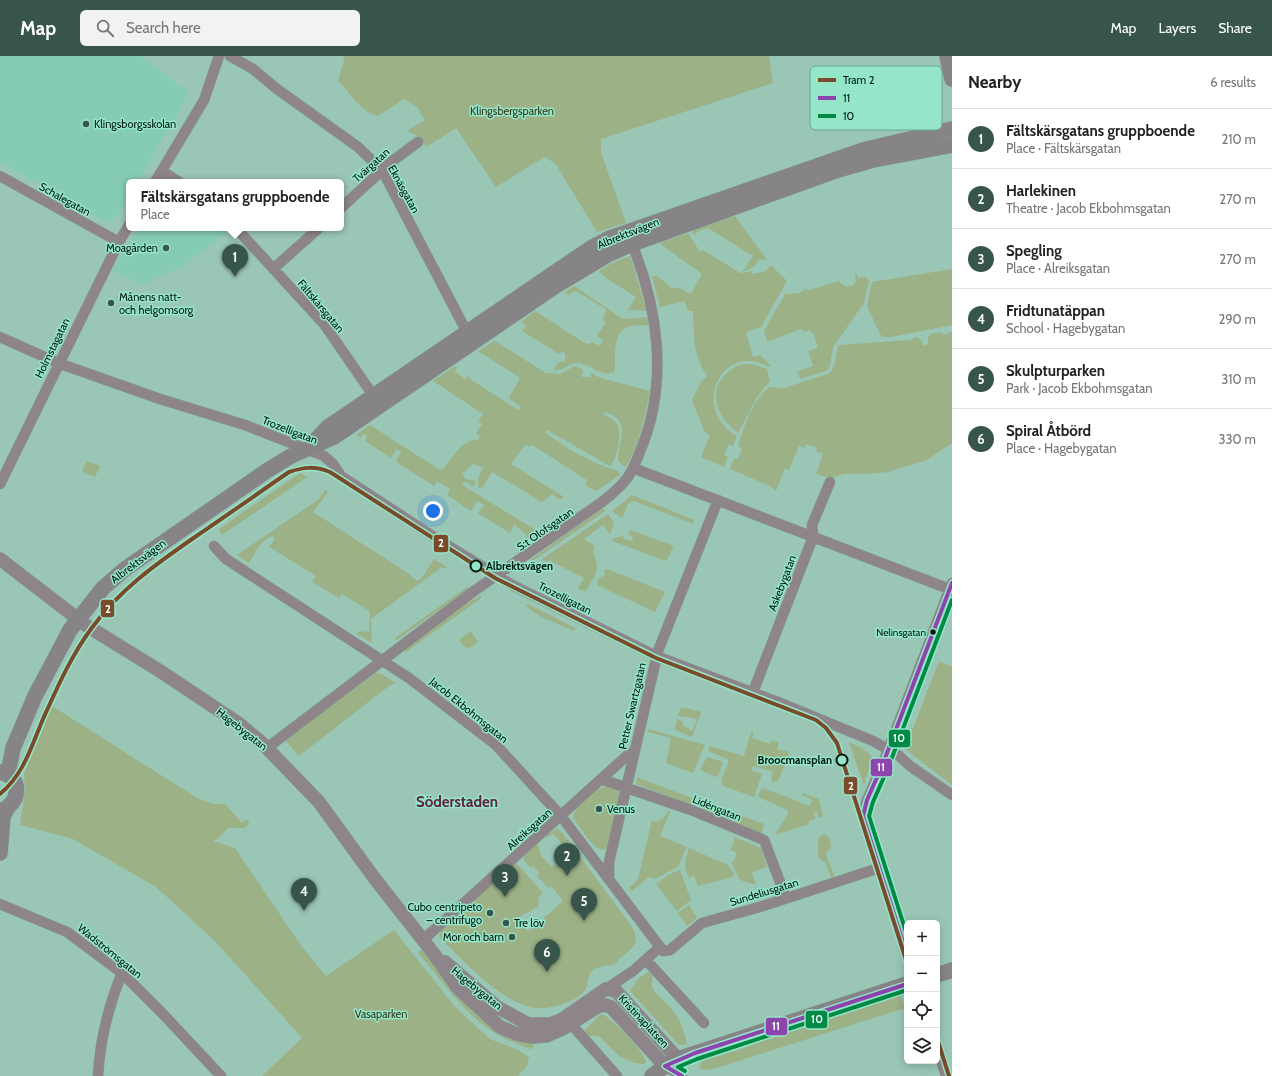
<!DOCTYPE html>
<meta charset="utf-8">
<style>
body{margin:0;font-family:Cabin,sans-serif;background:#f2f2f2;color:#222}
.controls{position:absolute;right:12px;bottom:12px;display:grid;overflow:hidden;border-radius:6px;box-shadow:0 2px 10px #0003}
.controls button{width:36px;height:36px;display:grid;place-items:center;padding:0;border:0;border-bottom:1px solid #e0e0e0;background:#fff;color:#222;font:20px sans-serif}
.you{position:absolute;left:433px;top:455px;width:14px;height:14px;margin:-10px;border:3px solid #fff;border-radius:50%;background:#1a73e8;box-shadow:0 0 0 6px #1a73e833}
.badge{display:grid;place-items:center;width:26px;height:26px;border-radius:50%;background:#37554a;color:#fff;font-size:13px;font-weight:700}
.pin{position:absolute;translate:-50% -33px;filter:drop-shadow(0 1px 2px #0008)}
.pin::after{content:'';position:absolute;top:21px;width:14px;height:12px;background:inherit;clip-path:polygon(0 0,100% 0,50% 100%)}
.popup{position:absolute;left:126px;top:123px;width:218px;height:52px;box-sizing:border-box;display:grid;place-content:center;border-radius:6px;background:#fff;filter:drop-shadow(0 1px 3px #0005);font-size:13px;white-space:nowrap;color:#767676}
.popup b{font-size:15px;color:#222}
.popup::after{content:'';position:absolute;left:50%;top:100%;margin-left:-8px;border:8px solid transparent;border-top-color:#fff}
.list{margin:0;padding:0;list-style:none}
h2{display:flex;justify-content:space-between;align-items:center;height:52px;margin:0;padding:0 16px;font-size:17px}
h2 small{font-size:13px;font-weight:400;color:#767676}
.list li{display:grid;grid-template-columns:26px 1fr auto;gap:12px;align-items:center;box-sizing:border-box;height:60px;padding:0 16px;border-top:1px solid #e0e0e0}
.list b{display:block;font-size:15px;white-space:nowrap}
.list p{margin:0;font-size:13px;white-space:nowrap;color:#767676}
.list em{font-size:13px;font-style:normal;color:#767676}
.icon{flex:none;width:22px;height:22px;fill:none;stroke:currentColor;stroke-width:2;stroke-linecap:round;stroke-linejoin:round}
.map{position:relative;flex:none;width:952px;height:1020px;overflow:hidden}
header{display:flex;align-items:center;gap:24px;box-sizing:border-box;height:56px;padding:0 20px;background:#37554a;color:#fff}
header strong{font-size:19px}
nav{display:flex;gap:22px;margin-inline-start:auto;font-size:14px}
.search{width:280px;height:36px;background:#f2f2f2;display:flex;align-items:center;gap:10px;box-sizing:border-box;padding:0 14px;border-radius:6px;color:#767676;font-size:15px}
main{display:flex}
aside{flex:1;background:#fff}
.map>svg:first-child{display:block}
.built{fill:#86ccb4}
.green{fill:#9cb186}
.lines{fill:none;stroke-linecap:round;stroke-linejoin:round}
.minor-casing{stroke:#82a397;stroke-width:11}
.tertiary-casing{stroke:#82a397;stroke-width:14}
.secondary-casing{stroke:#82a397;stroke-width:16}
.minor{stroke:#8d858a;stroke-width:10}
.tertiary{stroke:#8d858a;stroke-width:13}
.secondary{stroke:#868486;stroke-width:15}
.bus-1-casing{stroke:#95e5c9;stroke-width:7}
.bus-2-casing{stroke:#95e5c9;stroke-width:7}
.bus-1{stroke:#8e44ad;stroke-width:4}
.bus-2{stroke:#008a44;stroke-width:4}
.tram-1-casing{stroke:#95e5c9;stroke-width:7}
.tram-1{stroke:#7a4b2a;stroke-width:4}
.poi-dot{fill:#37554a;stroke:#95e5c9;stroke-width:1.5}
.stop-dot{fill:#95e5c9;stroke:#011810;stroke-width:2}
.bus-dot{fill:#011810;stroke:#95e5c9;stroke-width:1.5}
.labels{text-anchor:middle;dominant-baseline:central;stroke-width:3;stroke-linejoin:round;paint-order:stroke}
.bus-label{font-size:10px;fill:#011810;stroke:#95e5c9;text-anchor:end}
.park-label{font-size:11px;fill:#363715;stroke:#95e5c9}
.poi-label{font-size:11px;fill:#011810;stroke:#95e5c9;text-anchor:start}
.street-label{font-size:11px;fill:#011810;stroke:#95e5c9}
.stop-label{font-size:11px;font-weight:bold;fill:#011810;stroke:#95e5c9;text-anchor:start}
.district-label{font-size:15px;font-weight:bold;fill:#612244;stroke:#95e5c9}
.key{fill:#95e5c9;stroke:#69a892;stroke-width:1}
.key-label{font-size:11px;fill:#011810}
.line-badge{stroke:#95e5c9;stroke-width:1.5}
.badge-label{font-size:11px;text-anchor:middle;font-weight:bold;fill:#fff}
</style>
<header>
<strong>Map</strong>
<div class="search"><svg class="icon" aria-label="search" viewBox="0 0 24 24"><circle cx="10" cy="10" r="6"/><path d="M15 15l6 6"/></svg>Search here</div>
<nav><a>Map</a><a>Layers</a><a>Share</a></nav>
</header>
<main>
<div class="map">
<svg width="952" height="1020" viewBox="0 0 952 1020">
<rect width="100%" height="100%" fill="#9ac6b6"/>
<path class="built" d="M0,0H141L189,37L138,126H129V141L118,159L112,165H105L94,159L0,106Z
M139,172H226L228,175L185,209L142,229L112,214Z"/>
<path class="green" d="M342,0H769L773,27L601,83V97L626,167L597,176L555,107L544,101L496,131L456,72L426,91L420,81L407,75L425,64L417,51L404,43L378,60C358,54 352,38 338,25L345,1Z
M735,160L767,204L759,203L755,210L743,216L753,200L708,172L699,175L695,178L692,177L693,174Z
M688,177L700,196L703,194L737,215L741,217L751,215L753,218L766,215L771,209L787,225L761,271L746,276L753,301L760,299L770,309L769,311C721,284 690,354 737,380L733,390L729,388L724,399L728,400L724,411L701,401L710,379L704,375L692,344L701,326L707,320C693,299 694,280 693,255H688L684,245L660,251L652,220H657L672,232H680L688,237L692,236L702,218L659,187Z
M630,200L647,255L628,254L636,241L603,220L599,215L614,206Z
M952,213V269L891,281H883L880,278L867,250L872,226Z
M855,218H857L858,222L866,221L869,225L864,247L833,291L830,310L828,314L801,323L797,316L813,310L808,295L818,292L813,277L809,274L805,276L801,273L767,286L764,275L785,238L799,237L805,233L810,234L838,225L846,231L853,229L856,225Z
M574,230L623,263L648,261L650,269C643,270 637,269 631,270C612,274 615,300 615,314L613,317C599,320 589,307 577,307C567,307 564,316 553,314L558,307L565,305V297L562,296L559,298L522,275L526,269L521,266L535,255L583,286L587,288L593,286L600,290L603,284L597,280L606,266L602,263L607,254L576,235L572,236L570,239L564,237Z
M941,276L944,279L952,276V387L927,404L888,416L866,418H844L831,422L816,418L823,398L816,395L817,392L806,388L805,392L799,390L789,414L785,412L776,435L770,430L730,413L734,402L738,403L742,393L738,390C744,371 752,343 770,331L784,332L830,317C837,309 834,298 839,289L910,284L916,281L921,284L924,290L928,288V282L931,278Z
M495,285L546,317L560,318L575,310L583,314L582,321H591V317L601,322L650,335C646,356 638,395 625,411L618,405C617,386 634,365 605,356L604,359C608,361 614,363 617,368C622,377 618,402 610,410L547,374L545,376C566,393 593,408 618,415L620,419L596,435L585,429L587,424L532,389L529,391L526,388L511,408L564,441L560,444L552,438L542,446L492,416L482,432H479C477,424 479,418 483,412L473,408L462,418L466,423L475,425L474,431L467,426H464L462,429L539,476L524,486L523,484L528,480L514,469L510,477L478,457L484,449L477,445L471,455L447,439L450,433L437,425L434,430L396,406L401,395L396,393L391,402L365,385L367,379L362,378L361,382L356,379L370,369L440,414L443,413C453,402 461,383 478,384L480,379L476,377L482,368L478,366L483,358L433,325L457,309L455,315L466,324L468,319L470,323L518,354L521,351L509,342L520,322L478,295Z
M741,308H752L767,313L770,325L757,341L738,377C710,356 706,324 741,308Z
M87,405L100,410L95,421L82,415Z
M300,417L307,421L222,479L219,473Z
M325,434L328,436L313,456L406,516L417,525L421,523L434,503L447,511L445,513L442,511L371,563L372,587L357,578L359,575L369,576L370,557L368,554L342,538L339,542L312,526L316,520L269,491L274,484L273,480C261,483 256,496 249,507L237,499L319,443Z
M632,439L694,464L693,468L634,445L628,448L622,462L612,455Z
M602,452L605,454L604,456L531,506L530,504Z
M608,458L614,466L610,479L603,469L584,483L595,490C591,499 597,502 597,511C596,520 590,528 586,535L578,533L584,522L549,504L547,506L541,504Z
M631,474L674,490L666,505L612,485L614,482L624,480L623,483L632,485L633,481L628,478Z
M607,513L665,536L655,556L597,529L598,523L605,519L604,515Z
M467,531V534L397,584L395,582Z
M482,540L480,543L406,596L403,595C413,585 470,542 482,540Z
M528,548L575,572V574H572C561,569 532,559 526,549Z
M471,575L478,586L472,591L466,592L459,584Z
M939,605L952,611V729L905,693Z
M376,617L382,618L395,627L389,630L299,700L285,684Z
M52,650L197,742L213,748H225L242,767L245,764H248L249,768L245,772H228L219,782L213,785L235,792L302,891L326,920L394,874L455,951L490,983L518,994L529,1001L527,1010L518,1020H262L302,982L215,885L156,831L73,783L20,769L25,735L24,718Z
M681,651L701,656L692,681L675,674L677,663L682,665L683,669L692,675L697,663L678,660Z
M648,673L705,689L693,717L666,707L671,682L648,676Z
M751,676H754L752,682L770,688L771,684L779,687L777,694L788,695L789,699L778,725L774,726L771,725L773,716L753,710L751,714L762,718L754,741L723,730L721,725L729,704L708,695L710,690L744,700Z
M849,686C884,702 870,702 864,730Z
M707,701L723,706L718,720L716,721L700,714Z
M637,721L692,742L690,749L636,728Z
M607,730L618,733L620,738L607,790L605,794C594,796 579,770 573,761C575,749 596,732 607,730Z
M762,732C779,738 793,743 809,750L813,744L802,739L803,737L819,743L823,760L819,762L817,756L813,757L816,762L809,765V768L775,779L788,758V754L760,742L758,739Z
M704,746L764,768L762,777L701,754Z
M668,754L670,756L660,780L687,791L678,811L655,823L649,821L632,835L629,832L638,823L652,764L656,766L664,762Z
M557,773L561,775L630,868C640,884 637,888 623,900C620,902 617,906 614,908C608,911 598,909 592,915C587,920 589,927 586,932C580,946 548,954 535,952C500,946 463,905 439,880L440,876L455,859L515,808L519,810L543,837L539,841L538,851L517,862L516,867L529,875L563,845L551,830L548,832L537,820L539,817L533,810L530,812L523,803L528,794L538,788L541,800L552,811L565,801L568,794L553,778L547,782L546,779Z
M826,778C830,782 831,787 831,792L826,797L827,802L835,821L831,822L826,807L818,801V785L820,780Z
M734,781L761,792L767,811L752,816L756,828H753L740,824L731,806L734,805L737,797L730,794L734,786Z
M689,792L728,809L734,817L733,821L698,830L694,820L689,822C683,809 685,805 689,792Z
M680,814L691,844L677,855L656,828L670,818Z
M689,849L697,862L687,870L678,857Z
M419,894L425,896L452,931L533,986V992L530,993C516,987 502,983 489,973C463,956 439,921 419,898Z
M648,916L652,918C654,923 650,928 653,933C656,939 663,944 668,949C679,961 684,973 687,989H679L630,935L639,922Z
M900,939L905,952L713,1013L704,1014L699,1012L702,1005L747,991L761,983Z
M600,959H604C616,967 642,993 646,1006L644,1008L634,1007L619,1000L601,982C596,978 589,982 584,978V975Z"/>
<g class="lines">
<g class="minor-casing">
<path id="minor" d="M230,0L253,13L277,33L358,91L382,114L470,282
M162,115L179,126
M0,120L119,186
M155,126L204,44L219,0
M341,152L391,106L418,86
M236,172L324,268L377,345
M273,213L319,172
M0,281L58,307L160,343L245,369L324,400L333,408L341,420L437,483L514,530L656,600L783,648L873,685L898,699L910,710L952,739
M633,412L952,534
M0,428L119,186L129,169
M214,490L226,503L409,622L496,689L561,760L663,895L670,894L702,867L763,850L879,812
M753,636L813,481L812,469L830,426
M267,692L474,535L602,446C611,439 621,431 628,421C634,412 637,403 641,393C669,325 658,250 630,183
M601,723L691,754L764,784L786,842
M609,823V806L658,595L718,444
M0,848L67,876L122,917L162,957L221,1020
M423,884L601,723L629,698L634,697
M907,899L863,760L867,744L882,710L952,527
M646,904L704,967
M606,933L633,915L660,891
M571,961V968L617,1020
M937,991L946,1020
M665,1010L682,1020
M98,1020C100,983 108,951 122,917"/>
</g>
<g class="tertiary-casing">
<path id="tertiary" d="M0,503L87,570L160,615L238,667L262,687L319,746L375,823L434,898L457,931L500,971L517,978L533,981L546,980L564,972L597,951L605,949L611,951L665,1010
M445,906L497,951L528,968H550L561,964L606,933L616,935L678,1003"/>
</g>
<g class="secondary-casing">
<path id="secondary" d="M947,0L952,23
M312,388L328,371L560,213L591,192L610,182L863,94L952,73
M0,716C23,720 21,749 0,755
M8,718L13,692L19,678L35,640L70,574L103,532L125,513L268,414L291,400L334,381L554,231L609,198L632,188L838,114L873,104L952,89
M0,797L3,760L8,751
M937,919L952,914
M652,1020L665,1010L678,1003L907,928"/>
</g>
<use href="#minor" class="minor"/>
<use href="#tertiary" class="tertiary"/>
<use href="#secondary" class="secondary"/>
<g class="bus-1-casing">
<path id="bus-1" d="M907,899L863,760L867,744L882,710L952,527
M682,1020L665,1010L695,997L907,928"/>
</g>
<g class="bus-2-casing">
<path id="bus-2" d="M907,879L869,760L873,746L888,712L952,544
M685,1015L678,1011L697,1003L907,934"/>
</g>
<use href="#bus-1" class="bus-1"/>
<use href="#bus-2" class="bus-2"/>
<g class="tram-1-casing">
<path id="tram-1" d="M0,738C24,718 31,691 43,663C57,632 71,600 91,573C119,534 156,508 195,481C226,460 257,438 289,416C304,411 315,410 330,416L495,522L656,602L816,664L826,672L837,687L907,907
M937,982L949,1020"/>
</g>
<use href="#tram-1" class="tram-1"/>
</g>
<g class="poi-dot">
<circle cx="86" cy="68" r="4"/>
<circle cx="166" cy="192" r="4"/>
<circle cx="111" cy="247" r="4"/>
<circle cx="599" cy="753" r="4"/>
<circle cx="490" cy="857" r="4"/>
<circle cx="506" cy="867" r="4"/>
<circle cx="512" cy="881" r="4"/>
</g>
<g class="stop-dot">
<circle cx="476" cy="510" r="5.5"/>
<circle cx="842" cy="704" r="5.5"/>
</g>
<circle class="bus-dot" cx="933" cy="576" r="3.5"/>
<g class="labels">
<g class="bus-label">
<text x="926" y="576">Nelinsgatan</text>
</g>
<g class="park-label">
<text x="512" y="55">Klingsbergsparken</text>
<text x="381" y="958">Vasaparken</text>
</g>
<g class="poi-label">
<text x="94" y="68">Klingsborgsskolan</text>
<text x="158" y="192" text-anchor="end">Moagården</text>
<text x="119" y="241">Månens natt-<tspan x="119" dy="13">och helgomsorg</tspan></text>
<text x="607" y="753">Venus</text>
<text x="482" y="851" text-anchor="end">Cubo centripeto<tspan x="482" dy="13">– centrifugo</tspan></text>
<text x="514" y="867">Tre löv</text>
<text x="504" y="881" text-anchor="end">Mor och barn</text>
</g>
<g class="street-label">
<text transform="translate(371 109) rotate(-42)">Tvärgatan</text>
<text transform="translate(404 133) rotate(61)">Eknäsgatan</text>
<text transform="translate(65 143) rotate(29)">Schalegatan</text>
<text transform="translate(628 177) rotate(-22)">Albrektsvägen</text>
<text transform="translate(321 250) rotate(50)">Fältskärsgatan</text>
<text transform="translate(52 292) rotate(-64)">Holmstagatan</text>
<text transform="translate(290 374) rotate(21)">Trozelligatan</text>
<text transform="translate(545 473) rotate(-35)">S:t Olofsgatan</text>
<text transform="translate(138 505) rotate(-37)">Albrektsvägen</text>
<text transform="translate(782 527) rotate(-69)">Askebygatan</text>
<text transform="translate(565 542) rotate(27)">Trozelligatan</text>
<text transform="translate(632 650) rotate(-77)">Petter Swartzgatan</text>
<text transform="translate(469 654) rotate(39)">Jacob Ekbohmsgatan</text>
<text transform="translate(242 673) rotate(38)">Hagebygatan</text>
<text transform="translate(717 752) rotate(22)">Lidéngatan</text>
<text transform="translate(529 773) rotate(-42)">Alreiksgatan</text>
<text transform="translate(764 836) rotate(-17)">Sundeliusgatan</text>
<text transform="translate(110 895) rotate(39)">Wadströmsgatan</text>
<text transform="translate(477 932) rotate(39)">Hagebygatan</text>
<text transform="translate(644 965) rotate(47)">Kristinaplatsen</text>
</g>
<g class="stop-label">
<text x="486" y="510">Albrektsvägen</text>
<text x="832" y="704" text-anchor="end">Broocmansplan</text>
</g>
<g class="district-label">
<text x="457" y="746">Söderstaden</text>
</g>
</g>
<rect x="810" y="10" width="132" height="64" rx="6" class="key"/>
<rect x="818" y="22" width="18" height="4" fill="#7a4b2a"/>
<rect x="818" y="40" width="18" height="4" fill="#8e44ad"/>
<rect x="818" y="58" width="18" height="4" fill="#008a44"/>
<g class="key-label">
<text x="843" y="28">Tram 2</text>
<text x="843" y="46">11</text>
<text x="843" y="64">10</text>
</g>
<g class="line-badge">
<rect x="433" y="478" width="16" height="19" rx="4" fill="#7a4b2a"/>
<rect x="100" y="543" width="15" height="19" rx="4" fill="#7a4b2a"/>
<rect x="888" y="673" width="23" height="19" rx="4" fill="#008a44"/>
<rect x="870" y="702" width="23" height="19" rx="4" fill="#8e44ad"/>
<rect x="843" y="720" width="15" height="19" rx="4" fill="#7a4b2a"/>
<rect x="805" y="954" width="23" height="19" rx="4" fill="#008a44"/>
<rect x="765" y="961" width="23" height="19" rx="4" fill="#8e44ad"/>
</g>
<g class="badge-label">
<text x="441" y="491">2</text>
<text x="108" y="557">2</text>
<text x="899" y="686">10</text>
<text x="881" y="715">11</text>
<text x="851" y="734">2</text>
<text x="817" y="967">10</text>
<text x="776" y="974">11</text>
</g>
</svg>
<div class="controls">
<button>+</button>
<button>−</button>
<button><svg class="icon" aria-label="locate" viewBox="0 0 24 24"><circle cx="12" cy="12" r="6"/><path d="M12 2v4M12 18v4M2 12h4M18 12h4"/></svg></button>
<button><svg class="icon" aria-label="layers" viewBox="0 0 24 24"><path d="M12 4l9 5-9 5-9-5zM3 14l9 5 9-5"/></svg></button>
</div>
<div class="you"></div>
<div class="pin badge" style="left:235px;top:221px">1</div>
<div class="popup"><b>Fältskärsgatans gruppboende</b>Place</div>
<div class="pin badge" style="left:567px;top:820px">2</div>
<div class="pin badge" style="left:505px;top:841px">3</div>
<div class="pin badge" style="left:304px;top:855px">4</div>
<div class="pin badge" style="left:584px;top:865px">5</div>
<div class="pin badge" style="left:547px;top:916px">6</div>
</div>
<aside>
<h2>Nearby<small>6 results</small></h2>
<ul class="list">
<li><span class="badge">1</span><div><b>Fältskärsgatans gruppboende</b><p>Place · Fältskärsgatan</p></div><em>210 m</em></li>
<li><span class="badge">2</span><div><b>Harlekinen</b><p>Theatre · Jacob Ekbohmsgatan</p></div><em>270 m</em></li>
<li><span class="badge">3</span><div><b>Spegling</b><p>Place · Alreiksgatan</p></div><em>270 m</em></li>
<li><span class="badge">4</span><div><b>Fridtunatäppan</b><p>School · Hagebygatan</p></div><em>290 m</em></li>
<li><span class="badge">5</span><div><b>Skulpturparken</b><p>Park · Jacob Ekbohmsgatan</p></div><em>310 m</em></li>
<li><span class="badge">6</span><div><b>Spiral Åtbörd</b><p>Place · Hagebygatan</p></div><em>330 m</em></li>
</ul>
</aside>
</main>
